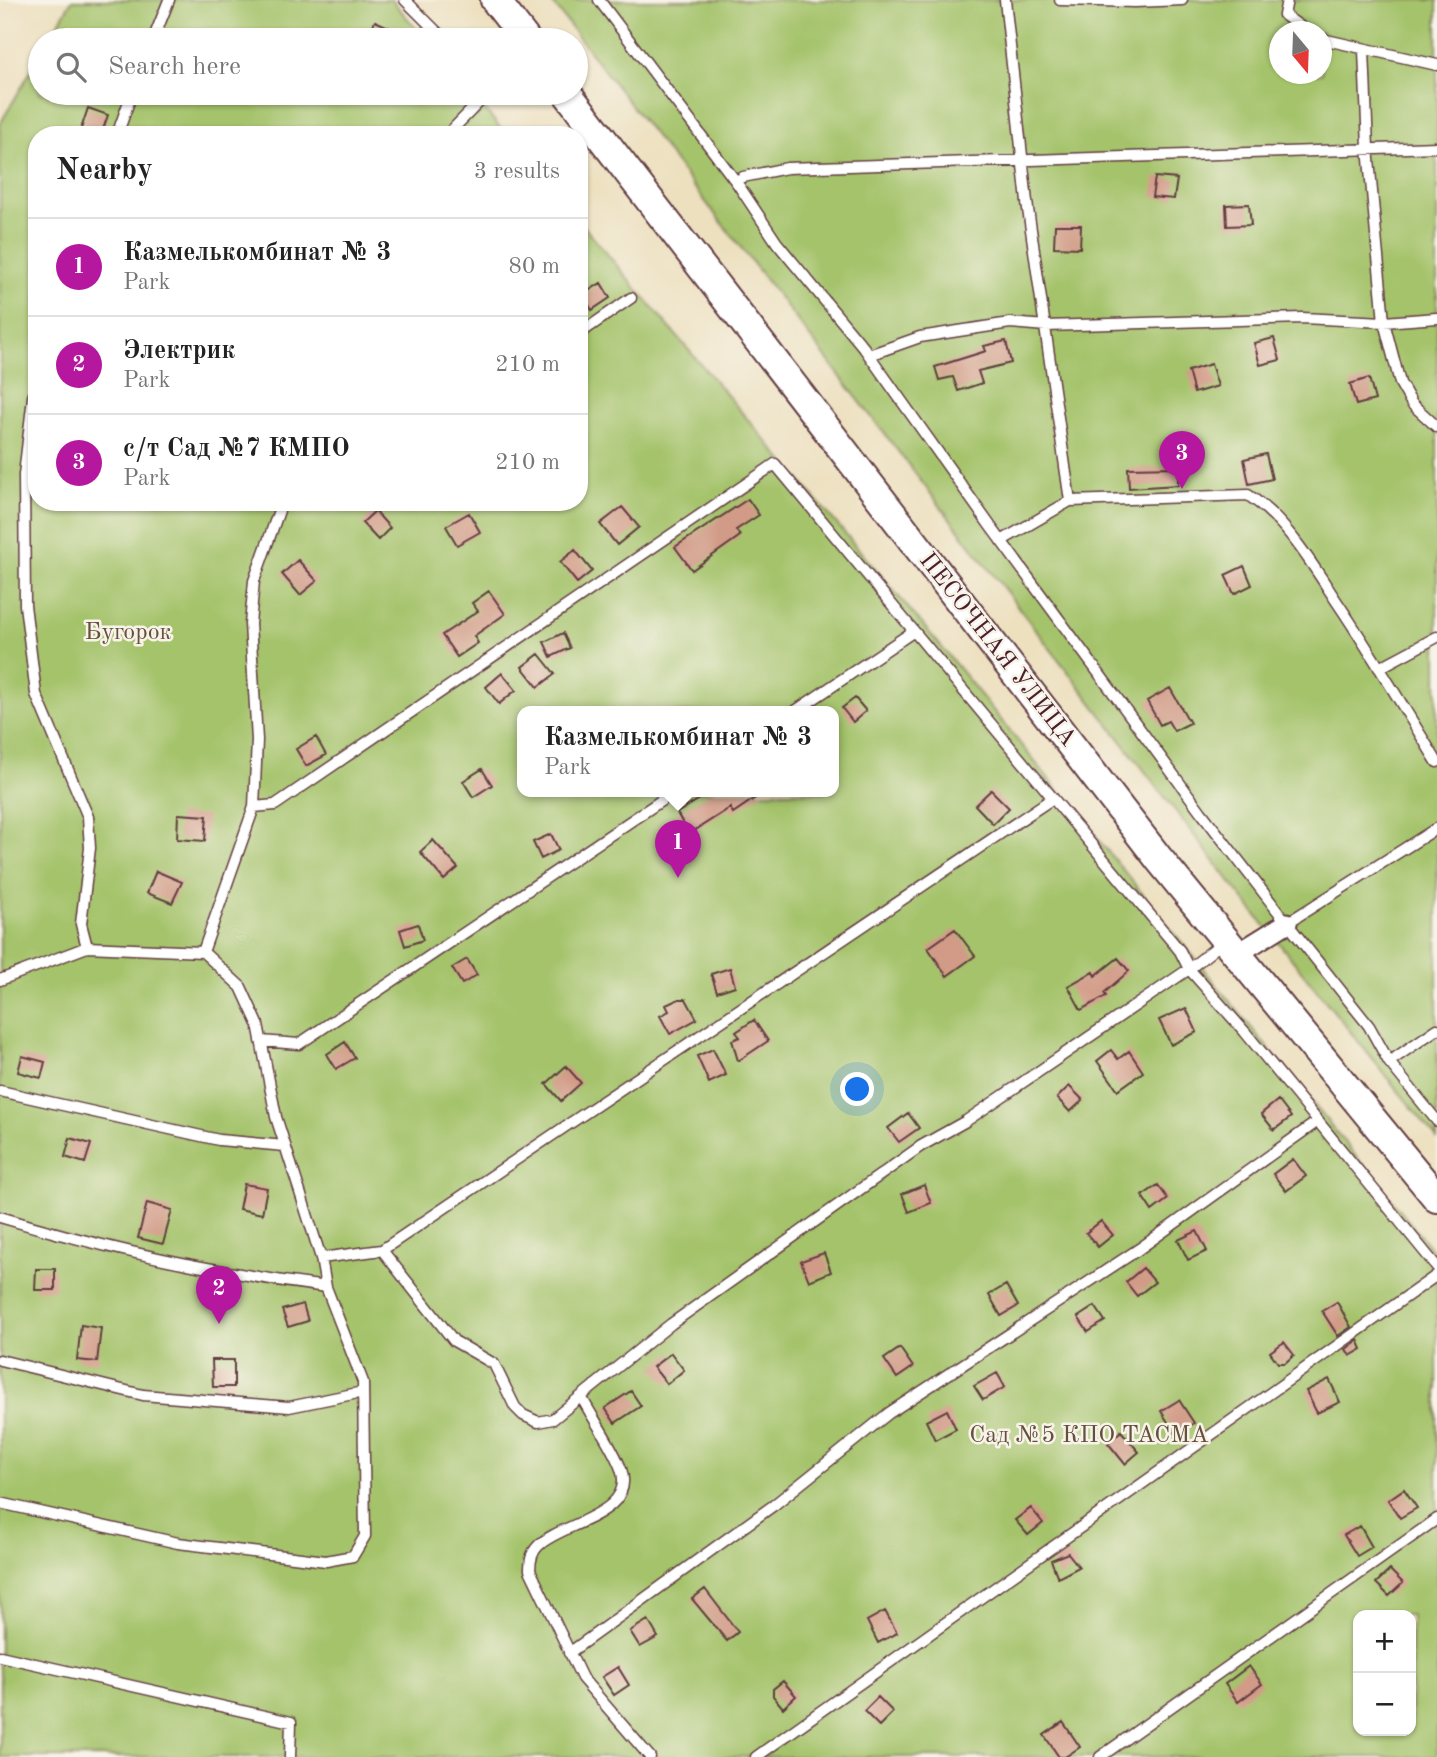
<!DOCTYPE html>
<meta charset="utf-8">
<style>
body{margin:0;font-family:"Old Standard TT",serif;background:#f2f2f2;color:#222}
.controls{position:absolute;right:21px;bottom:21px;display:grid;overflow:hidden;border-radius:14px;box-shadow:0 2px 5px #0004}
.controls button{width:63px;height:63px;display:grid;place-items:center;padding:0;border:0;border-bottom:2px solid #e0e0e0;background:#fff;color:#222;font:35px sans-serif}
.compass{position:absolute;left:1269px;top:21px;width:63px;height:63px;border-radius:50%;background:#fff;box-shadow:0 2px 5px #0004;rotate:161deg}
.you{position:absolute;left:858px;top:1090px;width:24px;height:24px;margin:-18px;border:5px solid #fff;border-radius:50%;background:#1a73e8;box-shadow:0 0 0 10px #1a73e833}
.badge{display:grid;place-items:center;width:46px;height:46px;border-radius:50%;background:#b5179e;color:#fff;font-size:23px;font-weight:700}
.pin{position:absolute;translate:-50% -58px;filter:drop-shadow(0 2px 4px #0008)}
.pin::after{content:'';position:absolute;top:37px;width:24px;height:21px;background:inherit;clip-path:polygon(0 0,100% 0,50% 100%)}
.popup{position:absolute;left:517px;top:706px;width:322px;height:91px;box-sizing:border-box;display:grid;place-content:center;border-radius:14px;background:#fff;filter:drop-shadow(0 2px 5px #0005);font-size:23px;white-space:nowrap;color:#767676}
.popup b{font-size:26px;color:#222}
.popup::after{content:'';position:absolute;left:50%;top:100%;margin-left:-14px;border:14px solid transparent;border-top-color:#fff}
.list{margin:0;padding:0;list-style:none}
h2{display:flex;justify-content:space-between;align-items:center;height:91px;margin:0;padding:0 28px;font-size:30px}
h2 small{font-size:23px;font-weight:400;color:#767676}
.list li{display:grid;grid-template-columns:46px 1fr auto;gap:21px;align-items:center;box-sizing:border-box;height:98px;padding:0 28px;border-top:2px solid #e0e0e0}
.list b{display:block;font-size:26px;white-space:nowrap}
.list p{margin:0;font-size:23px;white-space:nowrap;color:#767676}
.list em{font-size:23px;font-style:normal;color:#767676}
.icon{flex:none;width:38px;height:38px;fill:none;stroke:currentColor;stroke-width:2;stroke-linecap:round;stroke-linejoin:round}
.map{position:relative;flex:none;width:1437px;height:1757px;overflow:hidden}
.search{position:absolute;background:#fff;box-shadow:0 2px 5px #0004;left:28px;top:28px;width:560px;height:77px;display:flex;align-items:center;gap:18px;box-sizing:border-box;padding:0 24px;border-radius:38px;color:#767676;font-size:26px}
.panel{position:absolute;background:#fff;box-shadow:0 2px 5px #0004;left:28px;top:126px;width:560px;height:385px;border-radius:28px}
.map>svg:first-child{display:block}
.green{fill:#a4c36b;stroke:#77714b;stroke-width:2;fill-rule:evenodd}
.building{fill:#d19b87}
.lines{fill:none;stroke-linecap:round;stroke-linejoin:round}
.service-casing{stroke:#623c41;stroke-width:13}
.minor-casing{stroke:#623c41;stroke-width:23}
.secondary-casing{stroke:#623c41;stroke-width:32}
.service{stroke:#fff;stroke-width:10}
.minor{stroke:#fff;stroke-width:19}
.secondary{stroke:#fff;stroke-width:28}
.labels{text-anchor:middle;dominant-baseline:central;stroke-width:5;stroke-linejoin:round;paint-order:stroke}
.park-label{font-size:24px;fill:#65503e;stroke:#f7f3e8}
.street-label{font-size:24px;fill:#4a1f2b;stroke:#f7f3e8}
</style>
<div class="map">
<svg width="1437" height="1757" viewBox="0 0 1437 1757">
<rect width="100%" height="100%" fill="#f7f3e8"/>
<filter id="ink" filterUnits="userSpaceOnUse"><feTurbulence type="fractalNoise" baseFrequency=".0143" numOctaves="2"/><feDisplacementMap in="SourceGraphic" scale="14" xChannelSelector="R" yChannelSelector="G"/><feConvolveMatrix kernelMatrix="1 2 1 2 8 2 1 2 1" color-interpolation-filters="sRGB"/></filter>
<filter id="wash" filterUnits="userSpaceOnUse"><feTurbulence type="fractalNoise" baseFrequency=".00686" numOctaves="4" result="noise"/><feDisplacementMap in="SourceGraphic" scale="28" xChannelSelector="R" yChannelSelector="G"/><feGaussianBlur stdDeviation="1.57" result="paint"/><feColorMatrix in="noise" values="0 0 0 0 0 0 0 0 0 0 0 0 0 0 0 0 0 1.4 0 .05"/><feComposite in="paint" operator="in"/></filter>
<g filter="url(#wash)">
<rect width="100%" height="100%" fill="#ede0bf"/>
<path class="green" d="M72,0H392L426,40H49Z
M550,0H1437V1139L1248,905ZM1280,32H1322V74H1280Z
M40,55V93H471L506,135H37V502H579V221L939,644L1437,1256V1757H0V124ZM522,712H834V792H522ZM1358,1615H1411V1731H1358Z"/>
<g id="blocks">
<path class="building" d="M375,21L418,40H366Z
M88,108L108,115L101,135H79Z
M1155,177L1177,179L1174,199L1152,197Z
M1249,204L1251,225L1227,226L1226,205Z
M1055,225H1081L1080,248L1054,247Z
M601,283L610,298L592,310L582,295Z
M1274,338L1280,360L1260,365L1254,343Z
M1006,341L1011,363L978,371L982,383L958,391L953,377L939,380L935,367L986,351L984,346Z
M1211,364L1218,386L1194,393L1188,371Z
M1369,378L1375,400L1356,405L1350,384Z
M1266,454L1272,479L1249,484L1244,459Z
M1178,467V485L1129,488L1128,468Z
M748,499L759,515L736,530L740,536L692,570L675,547Z
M622,507L639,527L617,545L600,524Z
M375,511L390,528L378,540L362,523Z
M469,513L480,532L457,545L446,526Z
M575,550L592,571L577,583L560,562Z
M298,560L317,581L300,595L282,574Z
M1244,566L1252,585L1234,594L1225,575Z
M489,591L505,614L474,636L478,643L457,657L442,635L478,611L472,603Z
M563,633L570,648L551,657L544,642Z
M539,654L555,674L538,687L522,667Z
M502,673L516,690L499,704L486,687Z
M1170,688L1190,723L1174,731L1168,721L1160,725L1147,701Z
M855,698L866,711L853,722L842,708Z
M316,737L326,755L306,766L296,749Z
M482,769L492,785L473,797L463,781Z
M991,790L1009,808L993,824L975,805Z
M711,792H764L733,813L730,808L689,834L677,813Z
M178,814L207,816L205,841L177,839Z
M551,834L559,850L541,859L533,842Z
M433,840L458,868L444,880L420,852Z
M156,871L182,882L172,903L147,893Z
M418,924L423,940L405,946L400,930Z
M955,929L975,956L947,976L928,948Z
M1118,958L1129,971L1104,993L1106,996L1081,1010L1068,986L1093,972L1095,976Z
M467,959L477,975L462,984L452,968Z
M730,968L735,986L717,992L711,974Z
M679,999H686L697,1019L670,1034L660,1016L669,1011L666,1005Z
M1186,1008L1197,1032L1171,1045L1159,1020Z
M754,1020L768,1041L738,1061L732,1040L740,1037L736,1032Z
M345,1042L355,1058L336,1069L327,1054Z
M713,1049L726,1075L709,1083L697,1056Z
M1111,1050L1118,1059L1129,1051L1143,1072L1118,1090L1097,1061Z
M22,1056L45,1062L41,1078L18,1072Z
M566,1066L581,1083L561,1101L546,1084Z
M1069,1086L1083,1100L1070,1112L1057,1098Z
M1278,1100L1291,1117L1274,1130L1261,1114Z
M908,1113L919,1128L899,1142L888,1128Z
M70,1138L91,1144L85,1163L65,1157Z
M1293,1159L1306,1176L1286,1191L1273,1174Z
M244,1184L267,1188L262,1214L239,1209Z
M924,1185L931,1203L909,1212L902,1194Z
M1158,1185L1168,1199L1152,1211L1142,1196Z
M147,1203L172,1210L163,1244L138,1238Z
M1101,1221L1113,1235L1098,1247L1086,1233Z
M1197,1231L1207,1251L1188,1260L1178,1240Z
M824,1253L831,1272L809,1281L801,1261Z
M1143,1268L1155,1282L1137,1296L1126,1282Z
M36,1269H55V1290H35Z
M1006,1285L1018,1306L1001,1316L989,1295Z
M1337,1302L1351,1327L1338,1336L1322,1311Z
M303,1304L308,1321L288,1327L282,1310Z
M1095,1306L1105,1321L1088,1332L1078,1317Z
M81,1325L101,1328L97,1362L77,1360Z
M1358,1340L1362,1349L1350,1356L1346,1349Z
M1284,1342L1294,1355L1285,1363H1278L1270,1352Z
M900,1348L913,1367L897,1378L884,1359Z
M671,1353L684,1370L667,1384L653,1367Z
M212,1360H234V1387H213Z
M997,1373L1005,1387L983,1400L974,1386Z
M1329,1379L1340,1402L1317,1413L1306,1391Z
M631,1391L641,1406L615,1423L605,1408Z
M1179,1400L1194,1423L1176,1435L1161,1411Z
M947,1410L956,1429L935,1440L926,1421Z
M1121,1431L1139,1452L1125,1464L1108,1443Z
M1404,1489L1417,1508L1400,1518L1388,1500Z
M1031,1508L1043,1523L1028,1535L1015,1520Z
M1360,1526L1372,1547L1357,1556L1344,1535Z
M1068,1553L1079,1567L1058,1578L1051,1560Z
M1390,1570L1403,1583L1389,1596L1376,1583Z
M705,1589L738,1632L727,1641L692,1599Z
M885,1611L897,1633L878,1643L867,1621Z
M648,1620L658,1637L640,1647L630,1631Z
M1249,1666L1262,1684L1238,1702L1225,1684Z
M618,1667L629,1685L614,1695L602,1677Z
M783,1681L796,1696L783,1708L773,1696V1689Z
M878,1697L893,1712L879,1726L864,1711Z
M1063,1722L1080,1747L1065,1757H1059L1044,1735Z"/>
</g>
</g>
<g filter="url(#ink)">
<use href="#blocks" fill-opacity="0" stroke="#623c41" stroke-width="2"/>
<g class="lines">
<g class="service-casing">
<path id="service" d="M405,0L445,40
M599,0L737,183L777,243L864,348L991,527L1201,812L1287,923L1437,828
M1005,0L1027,202L1070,501
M1060,0L1135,2L1182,0
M1287,0L1284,15L1308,32
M1322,39L1437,65
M153,40L169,0
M1364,50L1368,148L1384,322L1400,383L1412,404L1437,427
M117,135L132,93
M447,135L488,93
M743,177L787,168L1437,147
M579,334L631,298
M869,355L920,337L1010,323L1046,326L1302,318L1384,322L1437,318
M1001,541L1070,501L1248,495C1286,520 1312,564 1337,602C1372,654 1404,708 1437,762
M1379,668L1437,637
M794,712L914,631
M254,807L275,805L775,464L1180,951L1189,969L1245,1032L1437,1267
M1287,923L1369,1026L1389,1062L1437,1121
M203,952L254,807L257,740L250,624L254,581L282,502
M0,980L87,947L81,924L90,848L88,817L36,694L25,605L24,475L33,397L37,386
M261,1041L299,1044L674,792
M1389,1062L1437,1029
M0,1091L219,1140L285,1146
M0,1217C106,1249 217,1273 326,1287
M382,1250L1053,798
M321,1258L382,1250L454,1341L494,1364L515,1407L523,1415L538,1422L553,1419L671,1324L921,1146L966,1121L1189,969L1223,942
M0,1360L143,1395L289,1407L363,1392
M582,1398C593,1419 613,1447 621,1469C637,1515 560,1523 538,1546C531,1553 530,1561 530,1570L582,1678L650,1757
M0,1503L178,1543L326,1561L353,1556L365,1536L363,1382L326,1287L321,1258L276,1117L258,1024L241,987L203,952L87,947
M569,1653L774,1505L889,1413L1139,1249L1318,1121
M0,1656L291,1722L290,1757
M756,1757L1437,1275
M1100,1757L1437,1519"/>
</g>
<g class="minor-casing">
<path id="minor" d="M1237,954L1287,923"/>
</g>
<g class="secondary-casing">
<path id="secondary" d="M495,0L526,40
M567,93L1159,859L1437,1198"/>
</g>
<use href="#service" class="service"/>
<use href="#minor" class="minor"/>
<use href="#secondary" class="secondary"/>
</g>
</g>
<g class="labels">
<g class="park-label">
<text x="128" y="633">Бугорок</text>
<text x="1089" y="1436">Сад №5 КПО ТАСМА</text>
</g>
<g class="street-label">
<text transform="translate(997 650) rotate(52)">ПЕСОЧНАЯ УЛИЦА</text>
</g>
</g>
</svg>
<div class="controls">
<button>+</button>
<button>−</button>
</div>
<svg class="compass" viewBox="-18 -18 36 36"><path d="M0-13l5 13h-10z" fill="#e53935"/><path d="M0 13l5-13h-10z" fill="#767676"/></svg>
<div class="you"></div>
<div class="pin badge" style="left:678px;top:878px">1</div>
<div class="popup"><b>Казмелькомбинат № 3</b>Park</div>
<div class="pin badge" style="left:219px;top:1324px">2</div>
<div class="pin badge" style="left:1182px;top:489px">3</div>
<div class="search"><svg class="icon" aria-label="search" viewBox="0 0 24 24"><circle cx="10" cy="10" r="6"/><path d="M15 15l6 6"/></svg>Search here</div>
<section class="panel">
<h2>Nearby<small>3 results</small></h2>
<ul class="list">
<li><span class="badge">1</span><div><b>Казмелькомбинат № 3</b><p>Park</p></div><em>80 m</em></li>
<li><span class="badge">2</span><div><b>Электрик</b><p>Park</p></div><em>210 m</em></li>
<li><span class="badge">3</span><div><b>с/т Сад №7 КМПО</b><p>Park</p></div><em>210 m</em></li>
</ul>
</section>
</div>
